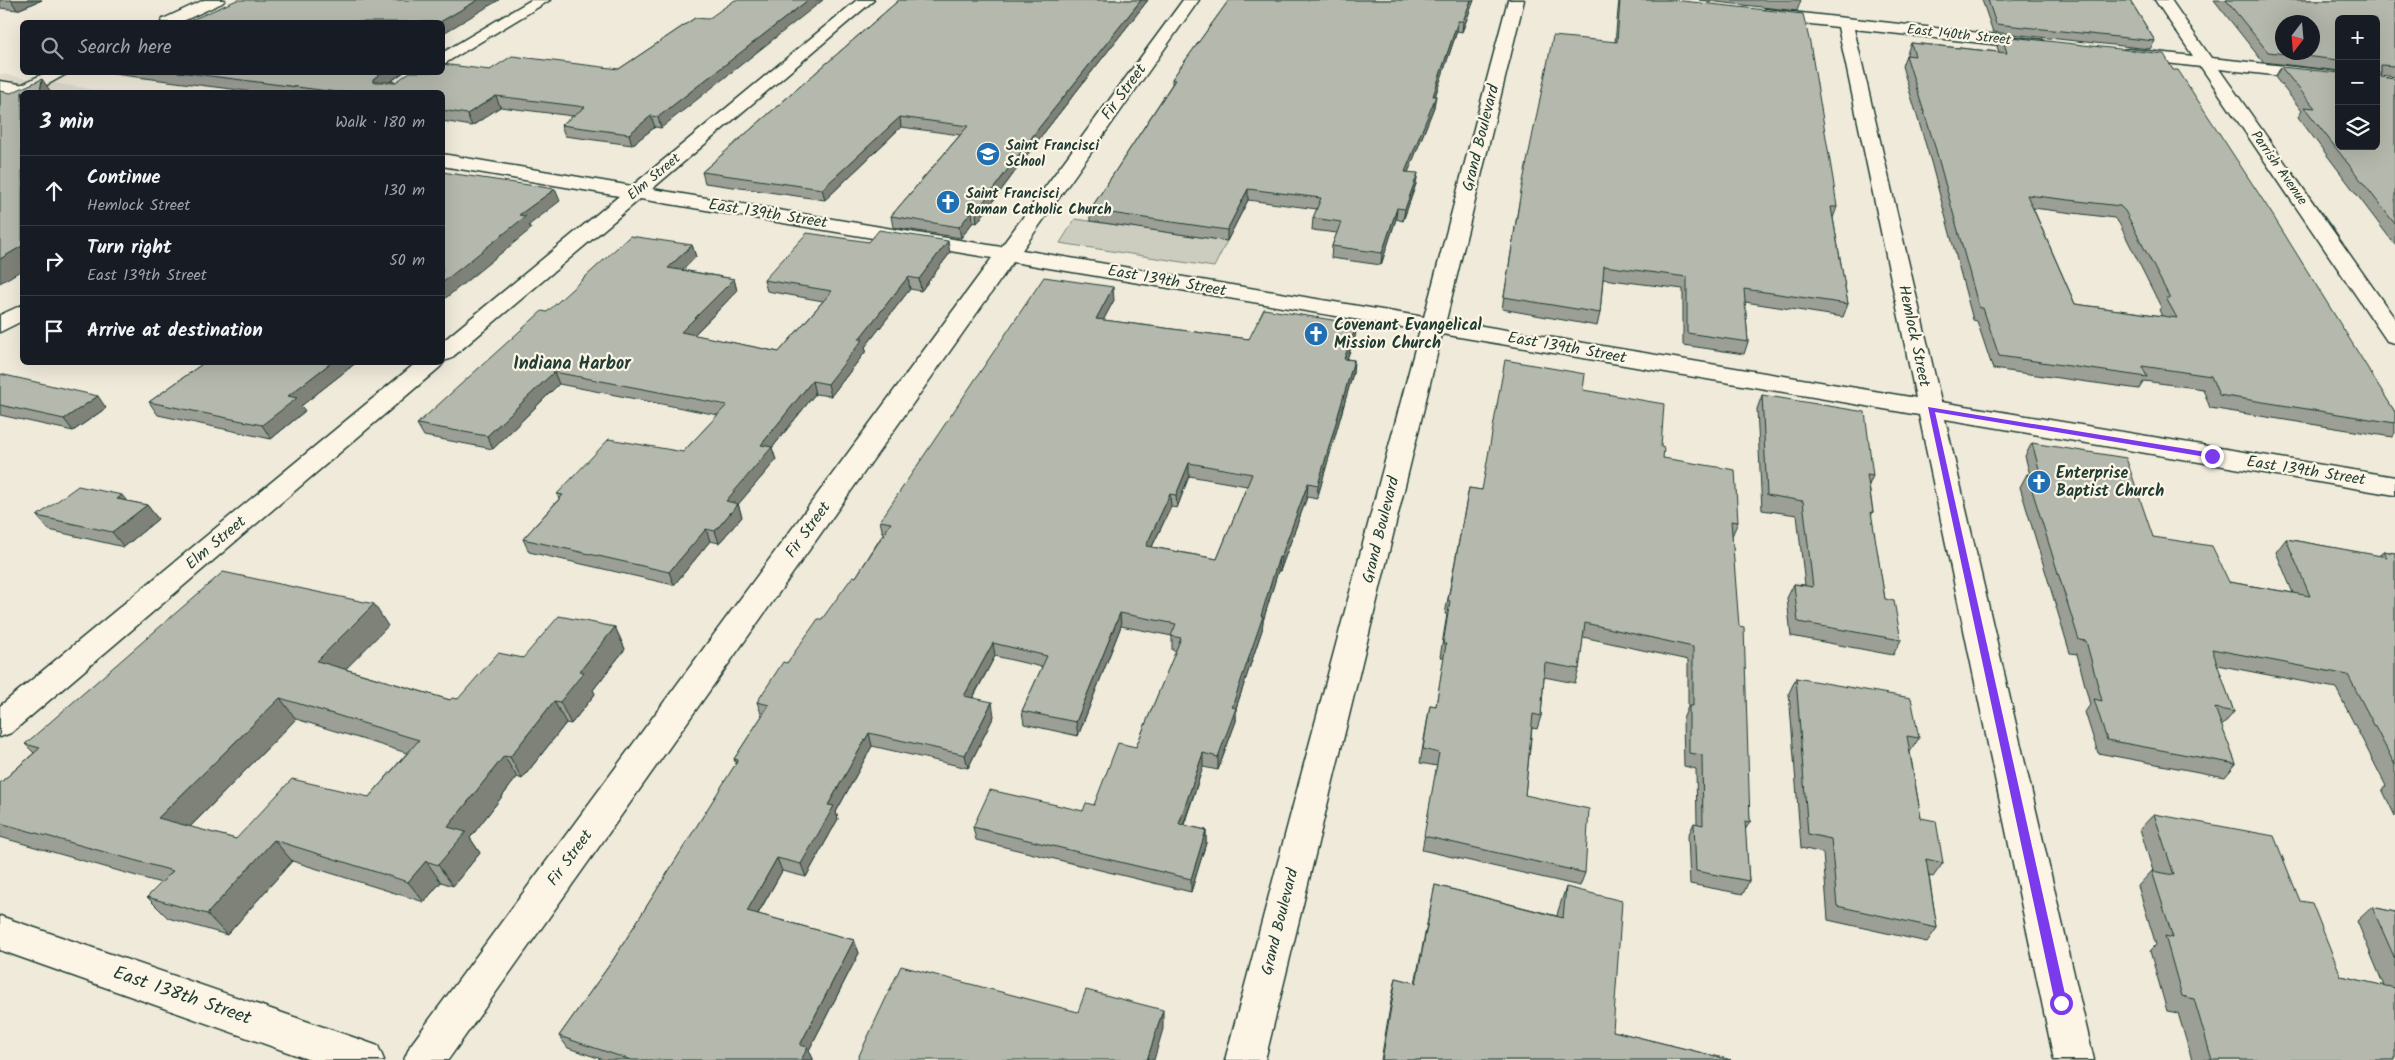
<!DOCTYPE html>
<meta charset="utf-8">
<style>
body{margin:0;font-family:Kalam,sans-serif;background:#20242c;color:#f1f3f6}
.controls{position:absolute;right:15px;top:15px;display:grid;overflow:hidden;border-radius:8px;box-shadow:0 5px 20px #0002}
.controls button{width:45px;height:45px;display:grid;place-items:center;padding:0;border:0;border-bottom:1px solid #363941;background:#171b24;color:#f1f3f6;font:25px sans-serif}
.compass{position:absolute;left:2275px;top:15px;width:45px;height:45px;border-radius:50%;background:#171b24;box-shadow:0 5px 20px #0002;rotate:196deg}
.stop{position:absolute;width:15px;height:15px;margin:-11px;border:4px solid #7c3aed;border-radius:50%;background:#fff}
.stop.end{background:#7c3aed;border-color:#fff;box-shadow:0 1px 5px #0008}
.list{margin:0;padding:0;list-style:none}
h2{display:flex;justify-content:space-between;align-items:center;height:65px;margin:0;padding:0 20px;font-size:21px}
h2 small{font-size:16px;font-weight:400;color:#9ea1a6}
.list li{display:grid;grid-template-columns:32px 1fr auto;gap:15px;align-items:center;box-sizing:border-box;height:70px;padding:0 20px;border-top:1px solid #363941}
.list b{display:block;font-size:19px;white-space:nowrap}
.list p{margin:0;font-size:16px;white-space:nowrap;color:#9ea1a6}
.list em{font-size:16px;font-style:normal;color:#9ea1a6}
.icon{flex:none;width:28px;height:28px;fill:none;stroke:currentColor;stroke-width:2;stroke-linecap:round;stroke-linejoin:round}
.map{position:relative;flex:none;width:2395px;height:1060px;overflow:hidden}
.search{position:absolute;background:#171b24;box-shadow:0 5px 20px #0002;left:20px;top:20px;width:425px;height:55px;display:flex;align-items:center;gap:12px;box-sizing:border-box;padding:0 18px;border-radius:8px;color:#9ea1a6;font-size:19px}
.panel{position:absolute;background:#171b24;box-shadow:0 5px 20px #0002;left:20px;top:90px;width:425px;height:275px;border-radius:8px}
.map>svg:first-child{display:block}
.built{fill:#dedbcc}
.green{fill:#cccdbf;stroke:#76857a}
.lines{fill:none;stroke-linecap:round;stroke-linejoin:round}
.minor-casing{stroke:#1f3d34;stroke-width:3}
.tertiary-casing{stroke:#1f3d34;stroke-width:3}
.minor{fill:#fcf5e5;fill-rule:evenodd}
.tertiary{fill:#fcf5e5;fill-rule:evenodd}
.wall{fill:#9c9f95;stroke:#1f3d34;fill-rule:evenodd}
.shaded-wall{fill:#7f8279;stroke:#1f3d34}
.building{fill:#b5b9ad;stroke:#1f3d34;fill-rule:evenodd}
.route{fill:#7c3aed}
.labels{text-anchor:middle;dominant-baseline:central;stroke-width:4.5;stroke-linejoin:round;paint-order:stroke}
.far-street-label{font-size:14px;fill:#1f3d34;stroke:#fcf5e5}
.far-poi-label{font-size:14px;font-weight:bold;fill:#1f3d34;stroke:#fcf5e5;text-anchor:start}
.street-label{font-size:16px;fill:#1f3d34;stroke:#fcf5e5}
.poi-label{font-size:16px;font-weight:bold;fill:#1f3d34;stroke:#fcf5e5;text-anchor:start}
.neighbourhood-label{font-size:18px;font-weight:bold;fill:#1f3d34;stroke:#fcf5e5}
.near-street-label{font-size:19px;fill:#1f3d34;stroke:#fcf5e5}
</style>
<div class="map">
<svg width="2395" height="1060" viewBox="0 0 2395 1060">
<rect width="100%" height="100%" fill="#efeada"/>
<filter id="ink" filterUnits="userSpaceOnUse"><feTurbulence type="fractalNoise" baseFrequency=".02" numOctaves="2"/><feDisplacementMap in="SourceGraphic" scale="10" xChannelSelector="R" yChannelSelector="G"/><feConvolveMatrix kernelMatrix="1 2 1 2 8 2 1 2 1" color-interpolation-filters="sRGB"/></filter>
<g filter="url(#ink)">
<path class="built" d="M0,74L108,92H22L0,195Z"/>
<path class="green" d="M1075,219L1227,241L1214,267L1060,243Z"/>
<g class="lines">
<g class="minor-casing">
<path id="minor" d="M531,0H550L442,65V53Z
M857,0H874L652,189L1001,247L1183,0H1199L1022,250L1424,317L1508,0H1524L1446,320L1916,398L1838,27L1766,19L1758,14L1766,9L2043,40L2045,44L2043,48L2037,49L1854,29L1941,402L2395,477V495L1945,419L2094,1060H2054L1919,415L1442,334L1265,1060H1225L1420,330L1013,262L448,1060H404L410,1046L992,258L640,199L450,359L443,361L444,362L440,367L11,733L0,737V706L417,362H442V342L619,196L442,166V154L632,186Z
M2155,0H2171L2211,58L2339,72V82L2219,69L2395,319V343L2387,341L2201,67L2123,58L2121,54L2123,50L2129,49L2193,56Z
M0,81L39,87L45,88L48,92H22V95L0,91Z
M22,305V321L0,332V315Z
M0,916L364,1041L378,1046L384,1060H310L0,950Z"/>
</g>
<g class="tertiary-casing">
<path id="tertiary" d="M204,0H225L222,3L181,22H161L163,19Z
M47,72H70L34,92H22V98L0,107V95Z"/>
</g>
<use href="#minor" class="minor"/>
<use href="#tertiary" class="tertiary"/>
</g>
<path class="wall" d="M0,0H42L17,10L0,8Z
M899,0H1148L1039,139L977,223L973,222L961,238L893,227L891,216L960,135L901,127L825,200L705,183L702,172Z
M1229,0H1474L1462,32L1457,31L1435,96L1434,107L1408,172L1416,184L1403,221L1396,219L1381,265L1331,258L1332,246L1337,233L1312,230L1313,218L1317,209L1248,200L1227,241L1090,221V210L1172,84V79Z
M1619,0H1673L1837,207L1833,218L1848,304L1843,317L1745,302L1748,342L1744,354L1683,345V289L1603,279L1600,313L1597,326L1502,309L1519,203L1615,42Z
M1699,0H1801L1797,11Z
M1982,0H2130L2155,41L2150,49L1993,32Z
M2214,0H2395V77L2381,75V77L2395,79V245L2298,117L2302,111L2275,77L2281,67L2376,146L2339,19V71L2263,62Z
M695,18L661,128L655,127L632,145L565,136L561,125L573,116L500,107L472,126L442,121V92H254L106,73L105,72H404L390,82H396L490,70L619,69Z
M2002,36L2173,70L2395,412V433L2392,437L2210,408L2203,389L2144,381L2139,389L1993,369L1977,321L1973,320L1931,162L1902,66L1906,55H1907V53L1911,43L1999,52L1997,47ZM2033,208L2114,218L2119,223L2161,307L2159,310L2162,316L2075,304Z
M869,242L950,253L921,291L910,289L865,347L866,351L831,396L815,394L772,448L776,460L738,504L742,517L719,543L710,541L674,585L529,552L523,539L559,499L557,494L683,452L718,415L559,384L493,449L424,436L417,424L547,312L692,245L696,257L682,270L734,279L737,291L694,335L779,352L823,301L767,291L764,280Z
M1114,300L1103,320L1249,339L1357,324L1355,337L1347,359L1354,360L1353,373L1317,499L1307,497L1280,571H1278L1263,621L1262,630L1236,708V721L1218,770L1203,767L1184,825L1206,830V843L1191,892L976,840L973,827L1083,811L1094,805L1136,747L1176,651L1172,650V636L1121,626L1078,736L1024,724L1022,711L1042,667L995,656L973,698L994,716L968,768L872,746L836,812L838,819L806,877L782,871L758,914L854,940L859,953L809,1050L813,1059V1060H604L568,1048L559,1036L613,960L736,764L734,759L762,716L757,702L787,663L856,577L883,534L880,521ZM1189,476L1247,486L1217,559L1152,547L1171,507L1177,508Z
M205,362H357L301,406L305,411L271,439L158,415L149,402Z
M0,374L106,408L73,431L0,415Z
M1583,390L1661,447L1663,458L1738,522L1732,536L1750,822L1745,830L1749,881L1743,894L1690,884L1688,836L1694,823L1697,824L1696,769L1684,766L1683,719L1688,707V660L1583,637L1579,669L1575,683L1544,677L1541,716L1537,729L1532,728L1525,795L1585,873L1580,886L1422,850L1437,766L1420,763L1430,705L1436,706L1444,658L1440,657L1447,614H1445L1469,488L1481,490Z
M1762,395L1873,476L1869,485L1873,512L1871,516L1885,599L1901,640L1893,655L1791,636L1787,598L1794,584L1805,585L1797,515L1762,510L1757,409Z
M2032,443L2153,537L2229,582L2293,593L2276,552L2286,539L2379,556L2383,551L2395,553V816L2382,789L2386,786L2336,688L2217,665L2234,712L2223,725H2221L2236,764L2225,777L2098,753L2085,712L2090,705L2077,654L2070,653L2020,487L2027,474L2030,475L2025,456Z
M126,501L147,505L158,519L124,547L49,530L37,516Z
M388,626L345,669L450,700L458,699L523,658L615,627L625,649L593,690L595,694L571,724L566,723L522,779L517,777L470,838L480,853L453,886L441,882L424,902L292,861L227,935L168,918L147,897L161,883L0,837V783L34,753L25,744ZM296,719L407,753L369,797L236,839L190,827Z
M1796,678L1919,738L1910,752L1921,818L1943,863L1933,877L1929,876L1937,928L1927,942L1828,920L1823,853L1801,848L1789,693Z
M2154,814L2300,901L2341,976L2384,986L2357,921L2372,907L2395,912V1060H2192L2178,1013L2167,1011L2150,951L2156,945L2138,886L2152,871H2153L2140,829Z
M1435,885L1557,916L1558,911L1566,887L1613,1031L1731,1060H1381L1391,1001L1396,978L1415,983Z"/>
<path class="shaded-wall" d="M11,0H42L17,10Z
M478,0H499L442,34V22H440Z
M808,0H823L661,128L658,117Z
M1141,0H1148L1039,139L977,223L976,212L1038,129Z
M1471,0H1474L1462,32L1463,21Z
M1458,21L1457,31L1434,100L1436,96L1434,107L1404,183L1405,172L1433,96Z
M383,72H404L378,90L373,82V79Z
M42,79L51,92H40Z
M496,96L500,107L472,126L467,114Z
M651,116L655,127L632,145L629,134Z
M900,117L901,127L825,200L822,189Z
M1418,173L1416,184L1403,221L1405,209Z
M555,189L560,201L529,225L531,229L442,301V283L519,215Z
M1248,189V200L1227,241V230Z
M1397,208L1396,219L1381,265L1382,253Z
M972,211L973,222L961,238L959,227Z
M948,241L950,253L921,291L919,279Z
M692,245L696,257L672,280L668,268Z
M22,246V270L0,283V259Z
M908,277L910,289L865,347L866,351L831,396L828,384L859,339Z
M734,279L737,291L685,344L681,332Z
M1113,287L1114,300L1097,332L1096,319Z
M1357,324L1355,337L1342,372L1344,359Z
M1354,360L1353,373L1317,499L1318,485Z
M332,362H357L301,406L305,411L271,439L262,425L288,396Z
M554,372L559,384L493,449L487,436Z
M812,381L815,394L772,448L776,460L730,514L726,501L761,445Z
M98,396L106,408L73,431L64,419Z
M1189,463V476L1177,508L1176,495Z
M1308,483L1307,497L1280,571L1281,557Z
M1170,494L1171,507L1146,559V546Z
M122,495L133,509L117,499Z
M738,504L742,517L719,543L715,531Z
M147,505L158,519L124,547L112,532Z
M706,529L710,541L674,585L669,572Z
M1279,557L1278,571L1263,621L1262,630L1236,708V721L1218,770V757L1232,707Z
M374,604L388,626L332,683L317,661Z
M1120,613L1121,626L1078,736L1076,722Z
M615,627L625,649L593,690L595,694L571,724L560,702L580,671Z
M993,643L995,656L966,710L964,696Z
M280,698L296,719L178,839L158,818Z
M554,701L566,723L522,779L510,757Z
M992,702L994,716L968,768L965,755Z
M869,733L872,746L836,812L838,819L806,877L801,864L828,805Z
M1203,753V767L1179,837V824Z
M504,756L517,777L470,838L480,853L453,886L438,865L448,827Z
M1206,830V843L1191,892V879Z
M274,840L292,861L227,935L207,914Z
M777,858L782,871L752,924L747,911Z
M426,861L441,882L424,902L408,882Z
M854,940L859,953L809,1050L813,1059V1060H801L800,1045Z
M1163,1010V1029L1154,1060H1147Z"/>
<path class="building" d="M237,0H478L440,22H187Z
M735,0H808L658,117L651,116L629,134L561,125L585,107L496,96L467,114L442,110V92H336L179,72H383L373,79V82H396L410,72H442V64L490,70L512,56L619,69L695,18L708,19Z
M899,0H1141L1038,129L976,212L972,211L959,227L891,216L968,126L900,117L822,189L702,172Z
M1229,0H1471L1463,21H1458L1433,96H1436L1405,172L1418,173L1405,209L1397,208L1382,253L1332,246L1341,222L1313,218L1321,198L1248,189L1227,230L1090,210L1175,80L1172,79Z
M1620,0H1673L1803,14L1810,43L1833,179L1837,207H1831L1848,304L1744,289L1748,342L1687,333V277L1604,266L1600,313L1504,297L1521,191L1553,36L1617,42Z
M1988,0H2130L2155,41L1996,24Z
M2226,0H2395V66L2381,65V77L2395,79V224L2304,107L2315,108L2281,67L2339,73V146H2376V19H2339V60L2268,52ZM2282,22H2312V52H2282Z
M2002,36L2164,54L2173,70H2178L2270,211L2395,412V423L2219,395L2211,376L2142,366L2147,377L1999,356L1983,308H1979L1936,150L1906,55L1915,56L1911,43L2007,53ZM2027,195L2120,206L2125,211L2170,298H2166L2177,318L2075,304Z
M42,79L40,92H22V246L0,259V91L11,93Z
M442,172L555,189L519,215L526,216L442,283Z
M879,230L948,241L919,279L908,277L859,339H863L828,384L812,381L761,445L772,447L726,501L738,504L715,531L706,529L669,572L523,539L563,495L557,494L609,439L683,452L727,405L554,372L487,436L417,424L542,311L547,312L630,236L692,245L668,268L734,279L681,332L779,352L832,291L764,280L807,233L869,242Z
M1044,277L1113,287L1096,319L1249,339L1264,309L1357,324L1344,359L1354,360L1318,485L1308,483L1281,557H1279L1261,616H1263L1232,707L1236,708L1218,757L1203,753L1179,824L1206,830L1191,879L973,827L990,790L1083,811L1086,803L1094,805L1118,743L1136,747L1181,638L1171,636L1176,624L1120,613L1076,722L1022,711L1047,656L993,643L964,696L992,702L965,755L869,733L828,805L834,806L801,864L777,858L747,911L854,940L800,1045L808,1047L801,1060H631L559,1036L613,960L738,760L734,759L769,705L757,702L783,662L787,663L818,619H822L853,576L856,577L891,523L880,521ZM1189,463L1252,474L1217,559L1146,546L1170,494L1176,495Z
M1505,360L1585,374L1583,390L1664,404L1661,447L1664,448L1663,458L1735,470L1738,522L1731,521L1739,626L1744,627L1750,822L1745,821L1749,881L1696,871L1694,823L1703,825L1702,755L1689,753V706H1693V647L1585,623L1579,669L1545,663L1541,716L1533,714L1525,795L1589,809L1585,873L1424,836L1439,753L1423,749L1430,705L1436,706L1446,644H1443L1450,601L1448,600L1469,488L1482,490Z
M205,362H332L288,396L297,398L262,425L149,402Z
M0,374L98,396L64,419L0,405Z
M1762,395L1865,412L1873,476L1867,475L1873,512H1871L1885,599L1894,601L1901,640L1798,622L1794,584L1813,587L1803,501L1767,495Z
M2032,443L2126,458L2153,537L2212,546L2229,582L2310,596L2286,539L2387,557L2383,551L2395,553V765L2348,675L2212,649L2234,712L2215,708L2236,764L2107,740L2094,699L2102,701L2086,641L2079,640L2027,474L2041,476Z
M78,486L122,495L117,499L147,505L112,532L37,516Z
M223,572L374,604L317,661L450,700L452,698L458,699L498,653L523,658L559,616L615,627L580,671L584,672L560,702L554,701L510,757L504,756L448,827L466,832L438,865L426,861L408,882L274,840L207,914L147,897L173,871L0,823V783L40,748L25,744ZM280,698L419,740L369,797L292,779L236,839L158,818Z
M1796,678L1911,698L1919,738L1907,736L1921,818L1936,821L1943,863L1926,859L1937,928L1837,906L1831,839L1808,834Z
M2154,814L2274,836L2300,901L2312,903L2341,976L2395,988V1060H2212L2194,999L2182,996L2165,936L2173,938L2152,871L2174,875Z
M1435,885L1563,918L1566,887L1622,901L1613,1031L1731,1060H1382L1396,978L1416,983Z
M2372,907L2395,912V959Z
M901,966L1078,1012L1086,990L1163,1010L1147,1060H857Z"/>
</g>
<path class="route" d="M1928,407L2212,453L2215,456L2212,458L1935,412L2067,1003L2061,1008L2055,1003Z"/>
<defs>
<g id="school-disc" transform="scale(1.25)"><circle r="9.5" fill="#1f6fb2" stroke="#fcf5e5"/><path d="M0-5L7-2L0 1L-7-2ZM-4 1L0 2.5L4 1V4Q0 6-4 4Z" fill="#fff"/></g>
<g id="church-disc" transform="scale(1.25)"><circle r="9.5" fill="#1f6fb2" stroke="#fcf5e5"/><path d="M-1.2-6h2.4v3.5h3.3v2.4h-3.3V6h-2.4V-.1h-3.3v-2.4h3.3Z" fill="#fff"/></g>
</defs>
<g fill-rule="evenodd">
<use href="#school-disc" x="988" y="154"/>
<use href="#church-disc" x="948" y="202"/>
<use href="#church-disc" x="1316" y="334"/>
<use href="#church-disc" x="2039" y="482"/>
</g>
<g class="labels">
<g class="far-street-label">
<text transform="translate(1959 35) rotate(6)">East 140th Street</text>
<text transform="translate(2279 168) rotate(55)">Parrish Avenue</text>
<text transform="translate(654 177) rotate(-40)">Elm Street</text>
</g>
<g class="far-poi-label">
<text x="1006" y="146">Saint Francisci<tspan x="1006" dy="16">School</tspan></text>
<text x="966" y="194">Saint Francisci<tspan x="966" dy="16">Roman Catholic Church</tspan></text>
</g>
<g class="street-label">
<text transform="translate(1124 92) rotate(-54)">Fir Street</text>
<text transform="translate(1481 138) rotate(-76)">Grand Boulevard</text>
<text transform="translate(768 214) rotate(9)">East 139th Street</text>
<text transform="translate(1167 281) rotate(10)">East 139th Street</text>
<text transform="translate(1914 336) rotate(78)">Hemlock Street</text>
<text transform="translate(1567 348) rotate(10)">East 139th Street</text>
<text transform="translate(2306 471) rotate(9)">East 139th Street</text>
<text transform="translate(808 530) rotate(-54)">Fir Street</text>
<text transform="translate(1381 530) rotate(-76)">Grand Boulevard</text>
<text transform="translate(216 543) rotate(-40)">Elm Street</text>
<text transform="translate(570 858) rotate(-54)">Fir Street</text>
<text transform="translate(1280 922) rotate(-76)">Grand Boulevard</text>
</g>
<g class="poi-label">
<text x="1334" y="325">Covenant Evangelical<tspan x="1334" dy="18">Mission Church</tspan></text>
<text x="2056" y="473">Enterprise<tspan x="2056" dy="18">Baptist Church</tspan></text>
</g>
<g class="neighbourhood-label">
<text x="572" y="364">Indiana Harbor</text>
</g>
<g class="near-street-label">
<text transform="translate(182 996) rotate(19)">East 138th Street</text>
</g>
</g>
</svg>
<div class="controls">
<button>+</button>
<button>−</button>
<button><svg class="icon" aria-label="layers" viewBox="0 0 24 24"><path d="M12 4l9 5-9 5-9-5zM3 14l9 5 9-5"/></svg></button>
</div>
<svg class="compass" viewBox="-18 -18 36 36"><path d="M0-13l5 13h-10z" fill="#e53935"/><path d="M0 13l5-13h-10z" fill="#9ea1a6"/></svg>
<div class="stop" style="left:2061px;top:1003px"></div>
<div class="stop end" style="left:2212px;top:456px"></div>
<div class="search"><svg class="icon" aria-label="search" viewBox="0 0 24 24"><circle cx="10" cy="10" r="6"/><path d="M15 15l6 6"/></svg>Search here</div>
<section class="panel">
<h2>3 min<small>Walk · 180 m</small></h2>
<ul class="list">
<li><svg class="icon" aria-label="ahead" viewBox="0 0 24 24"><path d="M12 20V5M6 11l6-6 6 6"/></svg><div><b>Continue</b><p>Hemlock Street</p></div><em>130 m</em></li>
<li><svg class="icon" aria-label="right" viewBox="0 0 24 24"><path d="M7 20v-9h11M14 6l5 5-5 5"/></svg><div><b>Turn right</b><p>East 139th Street</p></div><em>50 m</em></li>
<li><svg class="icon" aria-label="arrive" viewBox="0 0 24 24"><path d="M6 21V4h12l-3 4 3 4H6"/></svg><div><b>Arrive at destination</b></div></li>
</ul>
</section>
</div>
